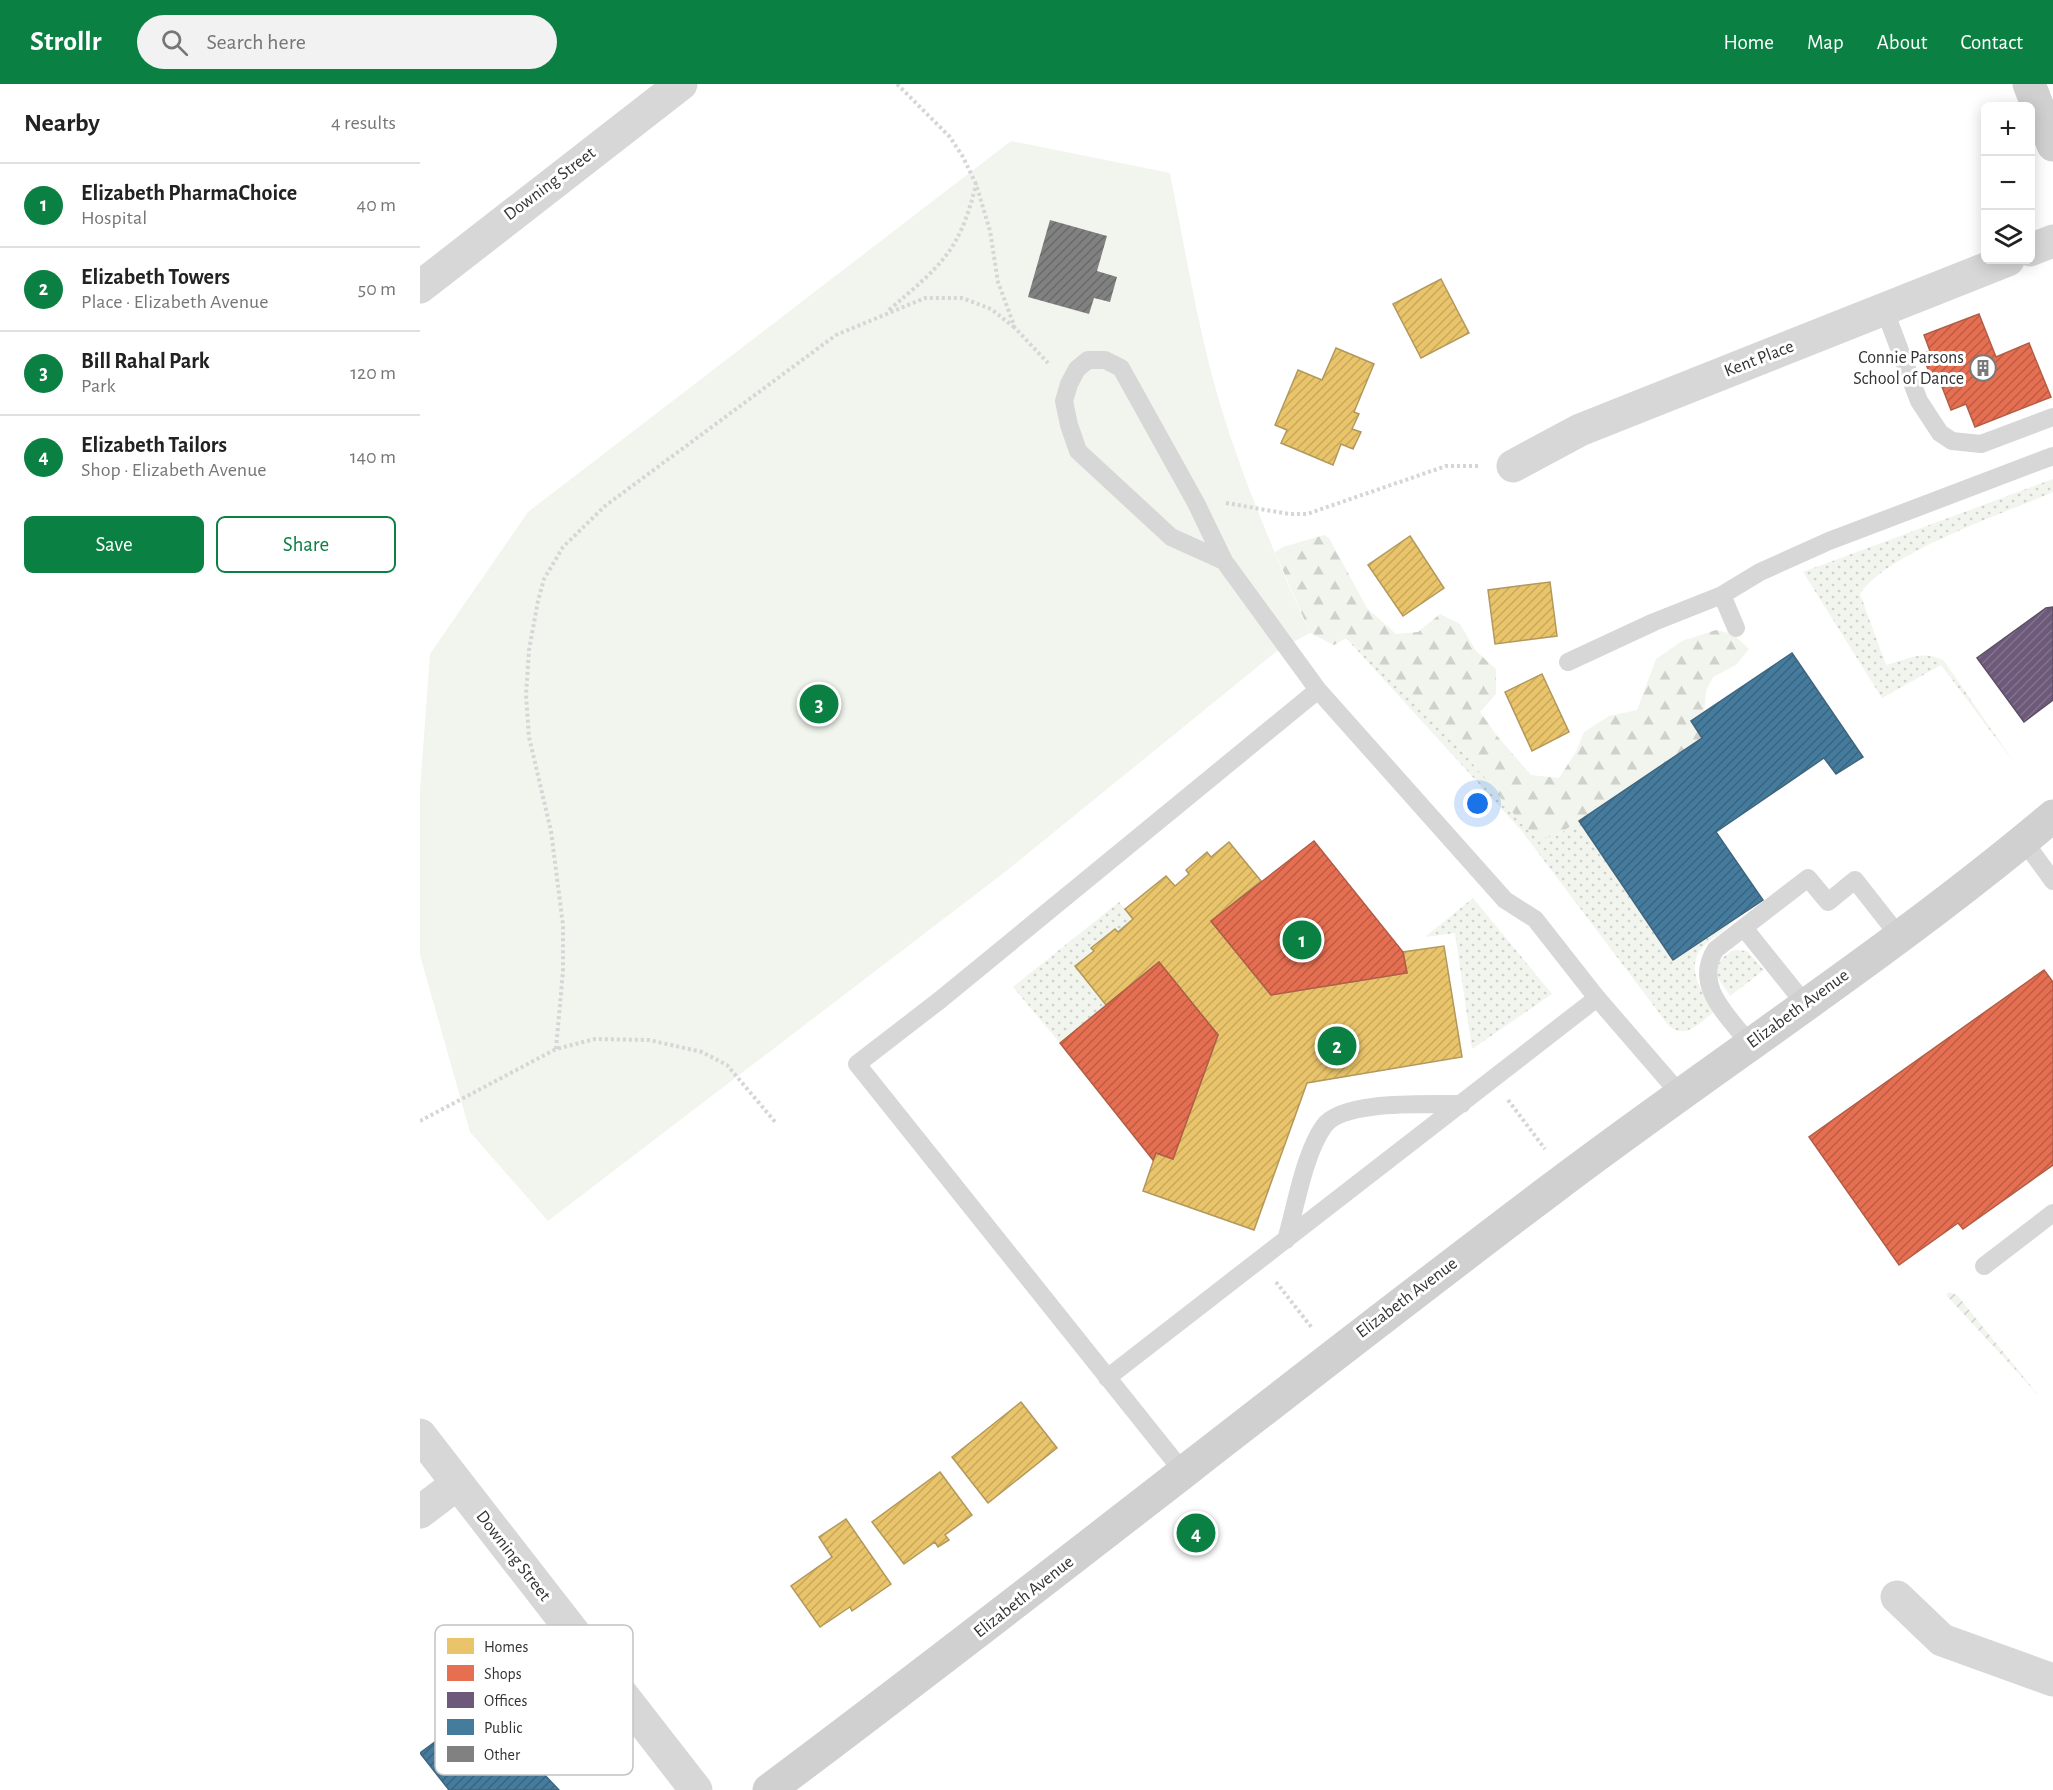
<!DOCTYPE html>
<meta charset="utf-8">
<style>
body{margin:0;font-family:"Alegreya Sans",sans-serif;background:#f2f2f2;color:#222}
.controls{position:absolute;right:18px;top:18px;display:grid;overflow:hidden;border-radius:9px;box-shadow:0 3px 15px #0003}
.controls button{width:54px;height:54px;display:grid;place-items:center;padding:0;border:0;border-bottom:2px solid #e0e0e0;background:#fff;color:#222;font:30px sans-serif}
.you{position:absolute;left:1058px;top:720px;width:21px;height:21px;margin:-15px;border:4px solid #fff;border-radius:50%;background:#1a73e8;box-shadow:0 0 0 9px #1a73e833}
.badge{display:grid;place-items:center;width:39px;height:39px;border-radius:50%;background:#0b8043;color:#fff;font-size:20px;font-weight:700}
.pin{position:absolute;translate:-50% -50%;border:3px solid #fff;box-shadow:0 2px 6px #0006}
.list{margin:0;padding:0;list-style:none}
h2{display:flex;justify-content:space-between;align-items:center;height:78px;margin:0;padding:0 24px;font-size:26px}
h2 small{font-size:20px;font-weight:400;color:#767676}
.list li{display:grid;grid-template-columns:39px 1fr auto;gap:18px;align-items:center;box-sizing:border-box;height:84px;padding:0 24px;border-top:2px solid #e0e0e0}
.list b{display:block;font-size:22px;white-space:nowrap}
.list p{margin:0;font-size:20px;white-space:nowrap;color:#767676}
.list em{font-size:20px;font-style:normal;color:#767676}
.actions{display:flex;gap:12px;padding:18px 24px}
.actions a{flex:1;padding:14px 0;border:2px solid #0b8043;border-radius:9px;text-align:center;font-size:21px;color:#0b8043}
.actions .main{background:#0b8043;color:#fff}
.icon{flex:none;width:33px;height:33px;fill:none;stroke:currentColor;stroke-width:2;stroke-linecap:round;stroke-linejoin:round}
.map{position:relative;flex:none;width:1633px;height:1706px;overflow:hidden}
header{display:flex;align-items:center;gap:36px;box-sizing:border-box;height:84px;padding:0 30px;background:#0b8043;color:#fff}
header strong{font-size:28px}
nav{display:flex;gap:33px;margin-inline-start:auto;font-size:21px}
.search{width:420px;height:54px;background:#f2f2f2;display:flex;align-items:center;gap:15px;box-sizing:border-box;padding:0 21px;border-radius:33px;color:#767676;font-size:22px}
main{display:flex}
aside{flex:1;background:#fff}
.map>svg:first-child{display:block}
.grass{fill:url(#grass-dots)}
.forest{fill:url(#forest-firs)}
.park{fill:#f1f5ed}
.garden{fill:url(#garden-furrows)}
.homes{fill:url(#homes-hatch);stroke:#b2985a;stroke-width:1.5}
.shops{fill:url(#shops-hatch);stroke:#b15d48;stroke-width:1.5}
.offices{fill:url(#offices-hatch);stroke:#5c4e65;stroke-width:1.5}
.public{fill:url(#public-hatch);stroke:#40657d;stroke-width:1.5}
.building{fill:url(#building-hatch)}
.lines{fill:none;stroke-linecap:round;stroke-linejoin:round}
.path{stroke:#d6d6d6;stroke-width:4;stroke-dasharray:3 3;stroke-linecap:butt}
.service{stroke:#d7d7d7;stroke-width:18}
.minor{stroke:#d7d7d7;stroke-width:33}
.secondary{stroke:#d0d0d0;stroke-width:33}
.labels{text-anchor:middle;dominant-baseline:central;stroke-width:6;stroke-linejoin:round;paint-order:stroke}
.street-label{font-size:18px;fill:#333;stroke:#fff}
.poi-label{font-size:18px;fill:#333;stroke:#fff;text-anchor:end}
.key{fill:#fff;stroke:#c2c2c2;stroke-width:1.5}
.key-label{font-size:16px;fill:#333}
</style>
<header>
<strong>Strollr</strong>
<div class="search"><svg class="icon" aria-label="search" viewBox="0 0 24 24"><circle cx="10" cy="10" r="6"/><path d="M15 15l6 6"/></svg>Search here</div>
<nav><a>Home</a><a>Map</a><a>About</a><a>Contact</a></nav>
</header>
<main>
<aside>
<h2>Nearby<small>4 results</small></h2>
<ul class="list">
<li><span class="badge">1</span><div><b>Elizabeth PharmaChoice</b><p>Hospital</p></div><em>40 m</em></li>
<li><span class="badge">2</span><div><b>Elizabeth Towers</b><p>Place · Elizabeth Avenue</p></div><em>50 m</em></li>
<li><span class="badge">3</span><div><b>Bill Rahal Park</b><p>Park</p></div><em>120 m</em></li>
<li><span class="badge">4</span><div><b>Elizabeth Tailors</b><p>Shop · Elizabeth Avenue</p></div><em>140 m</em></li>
</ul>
<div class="actions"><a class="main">Save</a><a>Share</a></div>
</aside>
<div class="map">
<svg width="1633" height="1706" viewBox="0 0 1633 1706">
<defs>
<pattern id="grass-dots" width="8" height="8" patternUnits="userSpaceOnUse" patternTransform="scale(1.5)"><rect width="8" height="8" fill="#f1f5ed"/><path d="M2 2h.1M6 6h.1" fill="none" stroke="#cfd2cc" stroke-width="1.8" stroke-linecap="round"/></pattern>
<pattern id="forest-firs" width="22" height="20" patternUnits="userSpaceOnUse" patternTransform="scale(1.5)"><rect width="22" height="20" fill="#f1f5ed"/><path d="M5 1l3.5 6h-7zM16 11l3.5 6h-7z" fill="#cfd2cc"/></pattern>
<pattern id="garden-furrows" width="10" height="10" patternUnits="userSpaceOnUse" patternTransform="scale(1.5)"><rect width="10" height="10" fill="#f1f5ed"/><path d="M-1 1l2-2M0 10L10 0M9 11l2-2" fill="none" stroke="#cfd2cc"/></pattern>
<pattern id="homes-hatch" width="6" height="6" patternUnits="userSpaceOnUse" patternTransform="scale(1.5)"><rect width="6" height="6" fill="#e9c46a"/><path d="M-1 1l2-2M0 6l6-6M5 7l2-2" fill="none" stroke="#c8a95c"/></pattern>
<pattern id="shops-hatch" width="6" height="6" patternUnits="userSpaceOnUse" patternTransform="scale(1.5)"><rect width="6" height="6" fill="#e76f51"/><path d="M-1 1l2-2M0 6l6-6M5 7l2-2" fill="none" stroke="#bc5c44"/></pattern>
<pattern id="offices-hatch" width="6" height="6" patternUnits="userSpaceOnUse" patternTransform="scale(1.5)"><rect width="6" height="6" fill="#6d597a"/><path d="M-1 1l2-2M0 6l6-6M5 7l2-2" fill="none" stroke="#82738c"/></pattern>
<pattern id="public-hatch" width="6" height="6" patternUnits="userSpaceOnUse" patternTransform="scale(1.5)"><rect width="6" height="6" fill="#457b9d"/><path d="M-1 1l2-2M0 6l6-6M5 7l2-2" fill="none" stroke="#3a6581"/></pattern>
<pattern id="building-hatch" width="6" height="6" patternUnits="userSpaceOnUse" patternTransform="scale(1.5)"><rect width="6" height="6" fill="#818181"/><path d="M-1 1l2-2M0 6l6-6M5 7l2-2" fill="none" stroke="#6a6a6a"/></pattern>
</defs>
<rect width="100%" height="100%" fill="#fff"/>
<path class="grass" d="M1633,395V408C1585,429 1466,469 1440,510L1466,581C1486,576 1504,565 1524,577L1596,681L1521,581L1462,614L1383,488Z
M926,554L1016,634L1092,728L1136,752L1159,737L1253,876L1309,838V842C1301,850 1287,857 1280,866C1266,886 1283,911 1295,927C1280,938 1267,956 1249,942L1101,746Z
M1053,814L1132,910L1052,965L1035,849L1005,853Z
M699,818L713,835L698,848L694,845L671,863L674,867L655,882L686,921L640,959L593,903Z
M1315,866L1327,867L1344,886L1310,912L1296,891C1298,877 1302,872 1315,866Z"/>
<path class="forest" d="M904,451L909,454L947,524L976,550L998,548L1020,530L1040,540L1056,567L1076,585V610L1060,628L1078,653L1111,691L1139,694L1156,668L1164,648L1189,632L1217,626L1236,575L1262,557L1296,546L1313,550L1329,565L1316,581L1293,593L1286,607L1282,654L1136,752L1118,755L1092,728L1016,634L926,554L914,561L890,549L855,468L863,463Z"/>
<path class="park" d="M591,57L750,89C762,151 773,214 788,276C810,366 852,465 890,549L857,567L585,788L128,1137L50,1048L0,871V706L10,570L108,428Z"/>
<path class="garden" d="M1529,1208L1537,1211L1619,1312L1526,1211Z"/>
<path class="homes" d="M1021,195L1049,249L1001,274L973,220Z
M916,264L954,280L934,328L939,330L932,345L941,348L933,365L921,360L913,381L861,359L867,346L855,341L878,286L902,296Z
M990,452L1024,504L983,532L948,481Z
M1130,498L1137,552L1075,560L1068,506Z
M1122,590L1149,648L1112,667L1085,608Z
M809,758L841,797L791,837L851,911L987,889L983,868L1024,862L1042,973L887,999L834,1146L723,1107L736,1069L753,1075L798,951L739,878L686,921L655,882L674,867L671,864L695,845L698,848L713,835L705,825L746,792L755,802L769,790L766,786L787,768L791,773Z
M601,1318L637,1364L568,1419L532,1373Z
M520,1388L552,1431L525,1451L529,1456L518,1463L515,1458L484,1480L452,1438Z
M426,1435L471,1500L432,1527L430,1523L400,1543L371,1502L412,1473L399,1453Z"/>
<path class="shops" d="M1559,230L1576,273L1609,259L1631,313L1555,343L1546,320L1531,326L1519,295L1513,298L1502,270L1510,267L1504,251Z
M894,757L983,868L987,889L851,911L791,837Z
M739,878L798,951L753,1075L736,1069L733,1076L640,959Z
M1624,886L1633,898V1081L1543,1145L1538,1139L1479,1181L1389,1053Z"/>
<path class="offices" d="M1633,523V616L1604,638L1557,574L1626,524Z"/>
<path class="public" d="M1372,569L1443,673L1416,690L1404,674L1296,748L1343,816L1253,876L1159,737L1282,654L1271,637Z
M61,1624L139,1706H29L0,1669Z"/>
<path class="building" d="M630,136L687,152L677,187L697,193L690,218L674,214L669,230L608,213Z"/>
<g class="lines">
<path class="path" d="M477,0L530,53L543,73L556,100L570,147L578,198L595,244L628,279
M469,226C520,182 540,168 556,100
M806,419L869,430H887L1026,382H1059
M136,965L143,887V841L131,747L109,653L106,611L109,566L118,517L124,495L143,463L185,422L416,251L505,214H542L571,225L595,244
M1088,1016L1125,1065
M0,1037L136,965L175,955L229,956L282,968L307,981L356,1039
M856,1198L892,1244"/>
<path class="service" d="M1465,227L1499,317L1520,349L1532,357L1561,360L1633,333
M804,477L751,453L658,367L649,341L644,317L649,300L657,285L668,276H685L701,284L776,419L804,477L898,606L1085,816L1115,835L1177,914L1260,1010
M1302,511L1316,544
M1148,578L1234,538L1302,511L1340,488L1409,457L1633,372
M1604,757L1633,797
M1324,844L1385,920
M1330,960C1308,932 1272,901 1296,865L1388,794L1408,818L1435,796L1479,852
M866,1156C876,1122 884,1070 904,1042C923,1015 1011,1021 1042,1020
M1564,1182L1633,1129
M687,1294L1177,914
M764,1389L437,980L520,916L898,606"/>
<path class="minor" d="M1610,166L1633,157
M0,203L261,0
M1093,382L1160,346L1588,176
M0,1351L276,1706
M0,1428L37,1400
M1477,1513L1522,1556L1633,1596"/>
<path class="secondary" d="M1609,0L1633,61
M349,1706C613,1509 870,1302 1133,1104C1298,979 1474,866 1633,732"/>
</g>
<defs>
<g id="building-ring" transform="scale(1.35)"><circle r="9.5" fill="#fff" stroke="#7a7a7a" stroke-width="1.5"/><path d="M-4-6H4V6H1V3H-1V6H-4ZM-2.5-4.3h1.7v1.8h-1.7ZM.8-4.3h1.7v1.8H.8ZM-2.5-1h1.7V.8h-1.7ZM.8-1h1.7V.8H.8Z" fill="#7a7a7a"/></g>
</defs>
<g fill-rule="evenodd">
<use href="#building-ring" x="1563" y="284"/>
</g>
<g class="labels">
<g class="street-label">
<text transform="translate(130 100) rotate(-37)">Downing Street</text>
<text transform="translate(1339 275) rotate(-21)">Kent Place</text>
<text transform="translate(1378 925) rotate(-36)">Elizabeth Avenue</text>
<text transform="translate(987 1214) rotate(-37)">Elizabeth Avenue</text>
<text transform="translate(93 1472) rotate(52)">Downing Street</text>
<text transform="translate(604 1513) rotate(-38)">Elizabeth Avenue</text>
</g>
<g class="poi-label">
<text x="1544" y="274">Connie Parsons<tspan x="1544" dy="21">School of Dance</tspan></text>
</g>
</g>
<rect x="15" y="1541" width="198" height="150" rx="9" class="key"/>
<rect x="27" y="1554" width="27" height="16" fill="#e9c46a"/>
<rect x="27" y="1581" width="27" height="16" fill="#e76f51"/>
<rect x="27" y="1608" width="27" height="16" fill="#6d597a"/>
<rect x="27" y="1635" width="27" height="16" fill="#457b9d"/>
<rect x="27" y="1662" width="27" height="16" fill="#818181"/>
<g class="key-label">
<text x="64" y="1568">Homes</text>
<text x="64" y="1595">Shops</text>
<text x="64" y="1622">Offices</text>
<text x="64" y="1649">Public</text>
<text x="64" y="1676">Other</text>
</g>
</svg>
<div class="controls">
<button>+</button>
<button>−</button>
<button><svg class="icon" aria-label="layers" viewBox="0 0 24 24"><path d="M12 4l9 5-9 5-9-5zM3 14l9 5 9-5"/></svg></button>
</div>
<div class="you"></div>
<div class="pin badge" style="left:882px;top:856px">1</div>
<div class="pin badge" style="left:917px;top:962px">2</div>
<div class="pin badge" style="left:399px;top:620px">3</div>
<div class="pin badge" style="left:776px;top:1449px">4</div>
</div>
</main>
